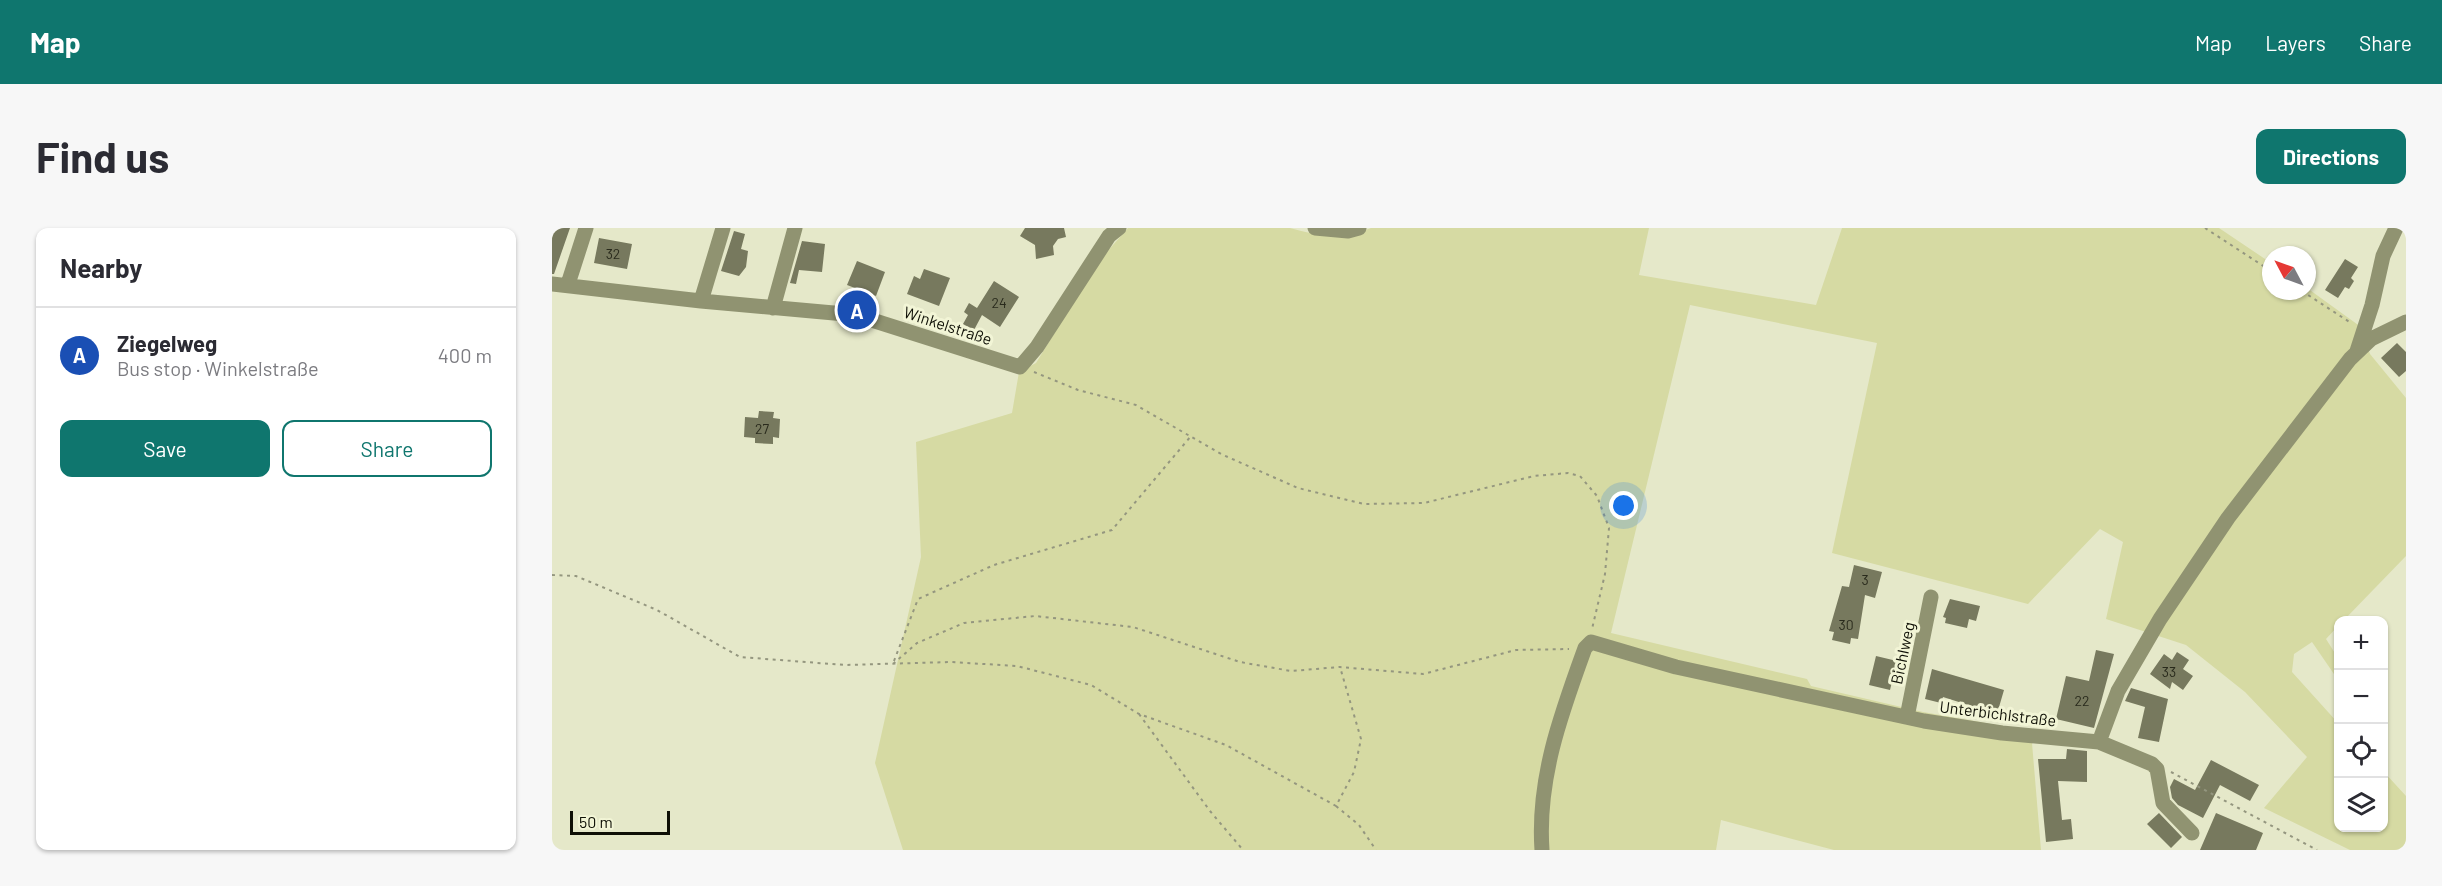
<!DOCTYPE html>
<meta charset="utf-8">
<style>
body{margin:0;font-family:Barlow,sans-serif;background:#f7f7f7;color:#2b2b33}
.controls{position:absolute;right:18px;bottom:18px;display:grid;overflow:hidden;border-radius:12px;box-shadow:0 2px 4px #0004}
.controls button{width:54px;height:54px;display:grid;place-items:center;padding:0;border:0;border-bottom:2px solid #e1e1e2;background:#fff;color:#2b2b33;font:30px sans-serif}
.compass{position:absolute;left:1710px;top:18px;width:54px;height:54px;border-radius:50%;background:#fff;box-shadow:0 2px 4px #0004;rotate:311deg}
.scale{position:absolute;left:18px;bottom:15px;width:100px;box-sizing:border-box;padding-left:6px;border:3px solid #0f1006;border-top:0;font-size:16px;line-height:21px;white-space:nowrap;color:#0f1006;-webkit-text-stroke:4px #f2f5d6;paint-order:stroke}
.you{position:absolute;left:1072px;top:278px;width:21px;height:21px;margin:-15px;border:4px solid #fff;border-radius:50%;background:#1a73e8;box-shadow:0 0 0 9px #1a73e833}
.badge{display:grid;place-items:center;width:39px;height:39px;border-radius:50%;background:#0f766e;color:#fff;font-size:20px;font-weight:700}
.pin{position:absolute;translate:-50% -50%;border:3px solid #fff;box-shadow:0 2px 6px #0006}
.list{margin:0;padding:0;list-style:none}
h2{display:flex;justify-content:space-between;align-items:center;height:78px;margin:0;padding:0 24px;font-size:26px}
h2 small{font-size:20px;font-weight:400;color:#7c7c81}
.list li{display:grid;grid-template-columns:39px 1fr auto;gap:18px;align-items:center;box-sizing:border-box;height:96px;padding:0 24px;border-top:2px solid #e1e1e2}
.list b{display:block;font-size:22px;white-space:nowrap}
.list p{margin:0;font-size:20px;white-space:nowrap;color:#7c7c81}
.list em{font-size:20px;font-style:normal;color:#7c7c81}
.actions{display:flex;gap:12px;padding:18px 24px}
.actions a{flex:1;padding:14px 0;border:2px solid #0f766e;border-radius:12px;text-align:center;font-size:21px;color:#0f766e}
.actions .main{background:#0f766e;color:#fff}
.icon{flex:none;width:33px;height:33px;fill:none;stroke:currentColor;stroke-width:2;stroke-linecap:round;stroke-linejoin:round}
.map{position:relative;flex:none;width:1854px;height:622px;overflow:hidden;border-radius:12px}
header{display:flex;align-items:center;gap:36px;box-sizing:border-box;height:84px;padding:0 30px;background:#0f766e;color:#fff}
header strong{font-size:28px}
nav{display:flex;gap:33px;margin-inline-start:auto;font-size:21px}
.intro{display:flex;align-items:center;justify-content:space-between;box-sizing:border-box;height:144px;padding:0 36px}
h1{margin:0;font-size:42px}
.button{padding:15px 27px;border-radius:12px;background:#0f766e;color:#fff;font-size:21px;font-weight:700}
main{display:flex;gap:36px;padding:0 36px}
aside{flex:1;background:#fff;border-radius:12px;box-shadow:0 2px 4px #0004}
.map>svg:first-child{display:block}
.green{fill:#d6daa3}
.building{fill:#77795e}
.lines{fill:none;stroke-linecap:round;stroke-linejoin:round}
.path{stroke:#94967f;stroke-width:2;stroke-dasharray:3 4.5;stroke-linecap:butt}
.minor{stroke:#909371;stroke-width:15}
.labels{text-anchor:middle;dominant-baseline:central;stroke-width:6;stroke-linejoin:round;paint-order:stroke}
.number-label{font-size:14px;fill:#292a1c}
.street-label{font-size:16px;fill:#0f1006;stroke:#f2f5d6}
</style>
<header>
<strong>Map</strong>
<nav><a>Map</a><a>Layers</a><a>Share</a></nav>
</header>
<div class="intro"><h1>Find us</h1><a class="button">Directions</a></div>
<main>
<aside>
<h2>Nearby<small></small></h2>
<ul class="list">
<li><span class="badge" style="background:#1a4fb4">A</span><div><b>Ziegelweg</b><p>Bus stop · Winkelstraße</p></div><em>400 m</em></li>
</ul>
<div class="actions"><a class="main">Save</a><a>Share</a></div>
</aside>
<div class="map">
<svg width="1854" height="622" viewBox="0 0 1854 622">
<rect width="100%" height="100%" fill="#e5e8c9"/>
<path class="green" d="M576,0H738C766,8 792,11 819,0H1097L1087,47L1264,77L1290,0H1667L1719,35V63H1755V60L1809,99L1818,126L1854,170V328L1792,392H1786V398L1774,411L1786,430L1784,449L1760,414L1742,426L1740,444L1786,495V600H1832V544L1854,568V622H1798L1712,580L1755,529L1693,464L1634,417L1554,391L1571,314L1548,301L1476,376L1280,325L1325,115L1138,77L1059,405L1255,451L1259,458L1371,484L1479,503L1489,622H1282L1169,592L1164,622H351L323,535L369,329L364,214L460,185L467,144L484,135L546,34Z"/>
<path class="building" d="M0,0H18L2,46H0Z
M473,0H512L514,9L506,11L501,18L502,27L484,31L483,17L468,8Z
M182,3L193,6L189,21L196,23L194,39L187,48L169,43Z
M47,10L80,16L75,41L42,35Z
M250,13L273,16L270,44L247,42L244,56L238,55Z
M1793,31L1806,39L1799,50L1802,53L1797,61L1793,59L1786,70L1773,62Z
M305,33L333,44L324,68L295,57Z
M372,41L398,50L387,78L355,66L362,48L368,51Z
M442,53L467,69L448,99L430,87L422,102L411,96L416,87L412,84L417,75L425,80Z
M1845,115L1854,124V143L1847,149L1829,130Z
M207,183L222,184L221,190L228,191L227,210L221,209V216L203,215V210L192,209L193,189L206,190Z
M1302,337L1330,344L1323,370L1313,367L1306,411L1299,410L1298,416L1280,412L1282,404L1277,403L1290,358L1297,359Z
M1398,371L1428,378L1424,393L1417,391L1415,400L1393,395L1394,390L1391,389Z
M1544,422L1562,426L1542,500L1504,491L1514,448L1537,453Z
M1625,424L1637,432L1631,441L1641,448L1631,462L1620,454L1618,461L1598,446L1612,426L1620,432Z
M1324,428L1345,433L1338,462L1317,457Z
M1380,441L1452,462L1445,486L1391,469L1389,475L1373,471Z
M1579,460L1616,471L1607,514L1586,510L1593,479L1573,473Z
M1515,521L1535,523V554L1506,553L1510,592L1519,591L1521,611L1494,614L1486,531H1514Z
M1659,532L1707,557L1698,573L1668,557L1651,590L1626,577L1620,570L1618,559L1622,551L1643,562Z
M1607,585L1630,609L1619,620L1595,596Z
M1664,585L1711,605L1704,622H1648Z"/>
<g class="lines">
<path class="path" d="M1653,0L1719,43
M1750,63L1799,95
M482,144L526,162L584,177L669,226L746,260L812,276L872,275L982,248L1016,245L1028,248L1045,268L1057,300L1053,346L1040,401
M0,347L24,348L105,382L188,429L293,437L399,434L465,438L539,457L587,486L674,517L784,578L802,544L809,511L788,439
M342,433L366,371L442,337L560,302L639,208
M341,436L365,415L412,395L483,388L581,399L688,434L739,443L788,439L871,446L964,422L1017,421
M587,486L658,583L691,622
M1619,544L1765,622
M784,578L807,597L824,622"/>
<path class="minor" d="M763,0L796,3L807,0
M0,56L149,73L304,87L468,139L485,119L557,8L567,0
M16,56L34,0
M149,73L171,0
M221,80L243,0
M1805,123L1820,77L1831,28L1844,0
M1355,489L1379,369
M1547,514L1566,463L1608,391L1676,290L1798,131L1819,111L1854,94
M990,622C985,551 1009,486 1033,420L1039,414L1124,439L1372,493L1450,505L1547,514L1600,536L1605,541L1611,575L1640,605"/>
</g>
<g class="labels">
<g class="number-label">
<text x="61" y="25">32</text>
<text x="447" y="74">24</text>
<text x="210" y="200">27</text>
<text x="1313" y="351">3</text>
<text x="1294" y="396">30</text>
<text x="1617" y="443">33</text>
<text x="1530" y="472">22</text>
</g>
<g class="street-label">
<text transform="translate(396 97) rotate(18)">Winkelstraße</text>
<text transform="translate(1350 425) rotate(-78)">Bichlweg</text>
<text transform="translate(1446 485) rotate(7)">Unterbichlstraße</text>
</g>
</g>
</svg>
<div class="controls">
<button>+</button>
<button>−</button>
<button><svg class="icon" aria-label="locate" viewBox="0 0 24 24"><circle cx="12" cy="12" r="6"/><path d="M12 2v4M12 18v4M2 12h4M18 12h4"/></svg></button>
<button><svg class="icon" aria-label="layers" viewBox="0 0 24 24"><path d="M12 4l9 5-9 5-9-5zM3 14l9 5 9-5"/></svg></button>
</div>
<svg class="compass" viewBox="-18 -18 36 36"><path d="M0-13l5 13h-10z" fill="#e53935"/><path d="M0 13l5-13h-10z" fill="#7c7c81"/></svg>
<div class="scale">50 m</div>
<div class="you"></div>
<div class="pin badge" style="left:305px;top:82px;background:#1a4fb4">A</div>
</div>
</main>
